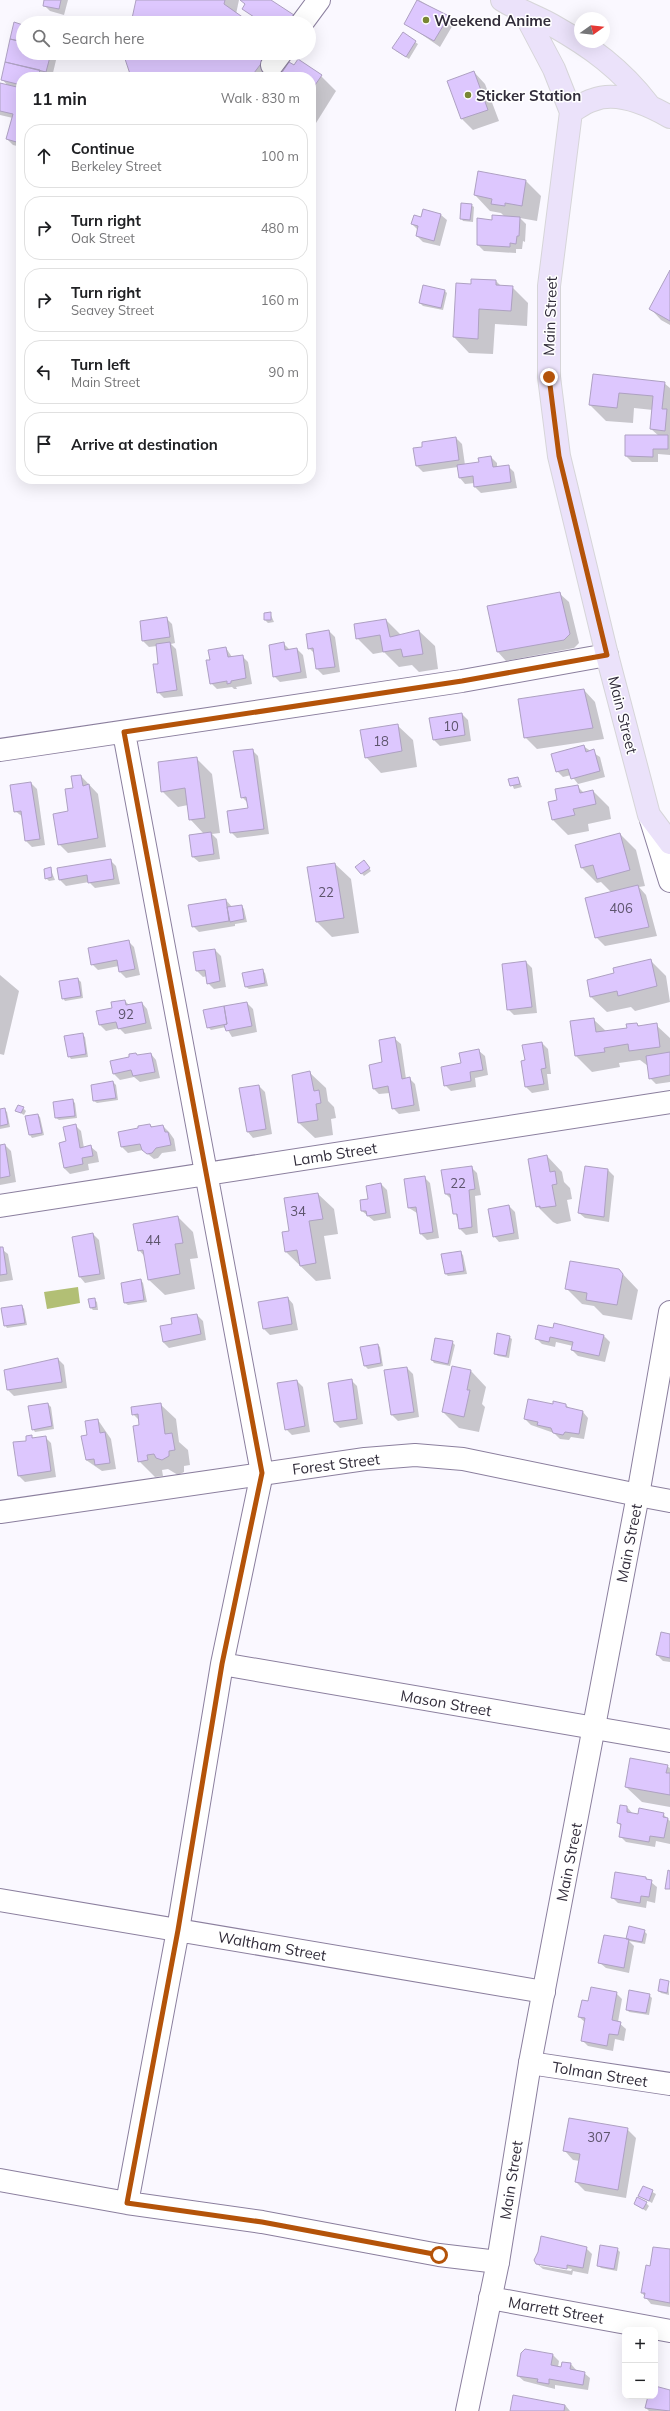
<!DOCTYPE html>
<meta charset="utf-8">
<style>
body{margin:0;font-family:Mulish,sans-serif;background:#f2f2f2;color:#202124}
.controls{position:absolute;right:12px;bottom:12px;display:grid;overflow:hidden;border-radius:8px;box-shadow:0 4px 16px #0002}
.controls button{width:36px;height:36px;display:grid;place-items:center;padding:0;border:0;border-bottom:1px solid #e0e0e0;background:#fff;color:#202124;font:20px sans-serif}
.compass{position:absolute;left:574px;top:12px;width:36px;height:36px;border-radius:50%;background:#fff;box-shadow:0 4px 16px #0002;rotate:75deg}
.stop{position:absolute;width:12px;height:12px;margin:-9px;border:3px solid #b45309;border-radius:50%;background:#fff}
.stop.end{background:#b45309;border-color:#fff;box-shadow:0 1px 4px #0008}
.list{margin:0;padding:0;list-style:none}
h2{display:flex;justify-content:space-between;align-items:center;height:52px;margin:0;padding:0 16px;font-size:17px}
h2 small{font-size:13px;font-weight:400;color:#757577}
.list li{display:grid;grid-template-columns:26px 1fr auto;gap:12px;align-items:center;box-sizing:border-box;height:64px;margin:0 8px 8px;padding:0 8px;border:1px solid #e0e0e0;border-radius:16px}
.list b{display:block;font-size:15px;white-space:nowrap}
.list p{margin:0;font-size:13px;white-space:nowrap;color:#757577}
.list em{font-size:13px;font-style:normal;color:#757577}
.icon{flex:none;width:22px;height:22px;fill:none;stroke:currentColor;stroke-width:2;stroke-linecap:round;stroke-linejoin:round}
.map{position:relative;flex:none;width:670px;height:2411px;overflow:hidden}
.search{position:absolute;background:#fff;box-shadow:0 4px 16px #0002;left:16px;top:16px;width:300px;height:44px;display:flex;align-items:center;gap:10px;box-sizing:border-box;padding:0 14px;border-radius:22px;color:#757577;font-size:15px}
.panel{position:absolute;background:#fff;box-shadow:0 4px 16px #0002;left:16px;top:72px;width:300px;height:412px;border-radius:16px}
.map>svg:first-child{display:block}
.water{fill:#b2bf75}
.shadow{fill:#0003;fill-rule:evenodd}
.building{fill:#ddc7fe;stroke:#aea1c2}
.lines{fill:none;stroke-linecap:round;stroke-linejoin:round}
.minor-casing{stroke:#8b7f9e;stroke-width:24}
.tertiary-casing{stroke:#8b7f9e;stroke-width:24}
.secondary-casing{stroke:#8b7f9e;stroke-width:24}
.primary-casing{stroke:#d6d5d8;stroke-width:24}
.minor{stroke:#fff;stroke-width:22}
.tertiary{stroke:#fff;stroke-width:22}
.secondary{stroke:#fff;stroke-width:22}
.primary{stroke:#ebe2fa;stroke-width:22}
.route{stroke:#b45309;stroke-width:5}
.poi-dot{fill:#798633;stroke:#fff;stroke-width:1.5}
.labels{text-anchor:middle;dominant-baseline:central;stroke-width:3;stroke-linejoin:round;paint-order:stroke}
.number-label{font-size:13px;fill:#5d546c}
.poi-label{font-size:15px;font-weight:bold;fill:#322d3b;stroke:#fff;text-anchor:start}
.street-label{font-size:15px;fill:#322d3b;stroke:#fff}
</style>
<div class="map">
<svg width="670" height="2411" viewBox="0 0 670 2411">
<rect width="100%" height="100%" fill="#faf8ff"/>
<path class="water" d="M78,1287L80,1303L47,1309L44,1292Z"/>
<path class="shadow" d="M45,0H68L64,15L50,11L44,5Z
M137,0H239L236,14L248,23H132Z
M242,0H270L299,21L261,23L243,9L245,5Z
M419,0L448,17L454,23L440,47L405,23Z
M23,26V53H54L57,56L52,77H21V147L13,145L7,139L13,118L0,115V84L8,86L2,79Z
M415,42L418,44L409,59L396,51Z
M124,53L288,55L272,77H132Z
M295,66L321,76L336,91L311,131V77H280Z
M474,72L485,84L499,121L473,130L462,119L449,81Z
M526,181L541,196L537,221L520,218L526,224L525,242L523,241L522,249H516V253L484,251L478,245L493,221L505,217L501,213L490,211L475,195Z
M471,205L474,207L473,222L463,221L461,218Z
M424,210L441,215L447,220L440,246L423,242L417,236L418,230L412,224L422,219Z
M670,272V325L661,320L650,308Z
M496,281L501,286L512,287L528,303L527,326L495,324L493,354L469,353L454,337L457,284L472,285Z
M444,290L447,293L443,310L423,306L420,303Z
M594,375L664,383L670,388V455L658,454V462H632L626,456L659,436L651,429L653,410L634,408L633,423L606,421L590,405Z
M456,438L462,444L465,465L480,463L491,457L497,463V468L508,466L514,472L517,488L481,493L475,487V483L465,484L460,478L458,467L423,472L417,466Z
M560,594L569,602L579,643L574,648L506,661L498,652L489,607Z
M270,613L274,622L268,623L265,620Z
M166,618L172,624L175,643L171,644L176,649L183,696L164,698L158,692L160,665L157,646L149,647L143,641Z
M386,620L401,635L419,631L435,646L438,669L419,672L412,665L399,667L384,652L373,654L357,638Z
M329,631L335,637L340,672L323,675L317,669L315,654L309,648Z
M283,643L289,649H297L303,655L307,678L280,682L274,676Z
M226,648L232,657L242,656L248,662L252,684L236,687L237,689H234L232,687L217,689L211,683V661Z
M584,690L595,702L604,739L537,749L525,737Z
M462,714L468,720L471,741L440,746L434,740L430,719Z
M397,725L413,740L417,767L381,773L366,757Z
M583,746L600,757L605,777L578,784L571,775L563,777L557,771Z
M252,750L258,756L269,834L237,838L231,832L249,809L248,803L242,797Z
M196,758L212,774L220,833L212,834L217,839L220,859L199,862L193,857L204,834L190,819L188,805L178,807L162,791Z
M81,776L98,794L106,847L68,853L59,844L74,789Z
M518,778L522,787L514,789L510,779Z
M31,783L37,789L45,845L32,847L26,841L23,817L15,811Z
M577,786L584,793L593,791L609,807L611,819L588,824L589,831L568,835L553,820L559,800Z
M620,834L636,850L645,886L639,887L646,895L657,936L605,946L596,937L611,892L601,882L597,883L582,868Z
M110,860L116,866L120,884L95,888L89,882L66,886L60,880L58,869Z
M335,864L351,879L359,933L332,937L317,922Z
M366,864L371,871L364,876L356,867Z
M50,868L55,880L49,881L46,878Z
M226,900L232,907L242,906L244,909L247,922L235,924V926L199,932L193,926Z
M128,941L134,947L140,975L126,978L120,972L119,966L98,970L92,964Z
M215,950L221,956L226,987L214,989L208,983L207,976L203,977L197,971Z
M650,960L666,976L670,1002L635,1011L631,1007L607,1012L591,997L588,981L615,974Z
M526,962L532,968L537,1013L514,1015L508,1009Z
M262,970L265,973L268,986L249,989L246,987Z
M0,975L19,991L4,1055L0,1054Z
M78,979L81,982L83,998L65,1001L63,998Z
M125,1001L129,1005L142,1003L147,1009L152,1029L125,1034L119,1028L106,1031L100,1025L113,1009Z
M247,1003L253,1009L257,1032L232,1037L226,1027L211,1030L208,1027Z
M593,1019L607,1032L628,1029L637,1024L640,1027L656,1025L670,1038V1082L656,1084L650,1078L648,1066L640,1060L619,1063L620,1067L592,1072L576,1056L571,1022Z
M82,1034L85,1037L88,1057L71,1059L69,1056Z
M395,1039L401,1044L406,1079L409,1078L415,1084L420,1111L399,1114L393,1108L390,1093L379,1094L373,1088Z
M542,1043L548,1049L551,1074H547L549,1090L532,1093L526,1087L522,1062L526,1061Z
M479,1051L485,1056L488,1075L475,1078L476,1087L451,1091L445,1085L462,1064Z
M151,1054L156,1060L160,1078L140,1082L134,1077L120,1080L114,1074L138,1056Z
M310,1073L326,1088L328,1101L334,1107L336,1118L331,1119L333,1135L315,1138L299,1123Z
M113,1082L116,1085L118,1100L97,1103L94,1101Z
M259,1086L265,1092L272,1134L253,1138L248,1132Z
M73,1101L75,1103L77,1118L59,1120L56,1118Z
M23,1108L26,1111L24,1115L17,1111Z
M4,1109L7,1112L10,1127L0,1129V1110Z
M38,1115L40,1117L44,1135L32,1138L30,1135Z
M75,1125L81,1131L84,1148L91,1147L97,1152L99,1162L88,1164L89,1170L70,1174L64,1168L67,1142Z
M150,1125L153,1127L163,1126L169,1132L174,1139L176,1151L162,1153L158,1158L154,1159L143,1150L128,1153L122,1147L119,1133Z
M5,1145L11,1151L16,1182L0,1185V1146Z
M547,1156L562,1172L564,1182L570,1188L572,1199L567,1200L571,1221L557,1224L553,1222L537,1206Z
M471,1167L477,1173L481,1195L475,1196L478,1233L466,1235L460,1229L452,1200L446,1194Z
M608,1170L614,1176L609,1222L585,1218L579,1213Z
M424,1177L430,1183L439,1238L427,1240L421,1234L417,1213L409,1208Z
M381,1184L387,1190L391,1218L374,1221L362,1211Z
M318,1194L334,1209L338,1234L324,1236L331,1279L316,1281L286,1252L290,1232Z
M509,1206L515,1212L519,1239L499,1242L494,1236Z
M178,1217L193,1232L198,1258L190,1259L195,1289L165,1295L149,1280L145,1257L139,1250Z
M93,1234L99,1240L105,1279L85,1283L80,1277Z
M0,1248L8,1254L13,1280L0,1282Z
M460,1252L463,1255L467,1274L448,1276L445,1273Z
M619,1270L638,1290L632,1320L603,1315L594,1306L582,1304L566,1288Z
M141,1280L143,1283L147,1302L128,1305L125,1303Z
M288,1298L293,1304L298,1330L270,1335L264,1329Z
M94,1299L97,1302L98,1310H93L91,1308Z
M22,1306L24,1309L27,1325L7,1328L5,1325Z
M197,1315L203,1321L206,1340L169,1348L163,1342Z
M539,1326L604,1336L610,1342L605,1362L578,1356L572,1350L573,1346L556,1342L555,1347L542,1344L536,1338Z
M509,1337L512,1339L509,1358L498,1356L495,1354Z
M452,1342L455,1345L450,1366L434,1363L432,1360Z
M378,1345L380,1347L383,1366L368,1369L365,1366Z
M58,1359L64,1365L67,1388L14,1396L8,1390L5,1371Z
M407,1368L413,1374L419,1417L398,1421L392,1415Z
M471,1371L486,1387L482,1404L485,1407L479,1432L459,1428L443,1412Z
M351,1380L357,1386L363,1424L340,1428L334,1422Z
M297,1381L303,1387L310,1432L292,1435L286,1429Z
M48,1404L51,1407L54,1429L35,1432L33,1429Z
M160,1404L176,1419L179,1442L188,1450L190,1465L184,1466V1472L178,1475L168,1469L162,1470L163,1476L155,1477L139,1461L141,1425L140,1421L133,1414Z
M566,1405L570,1409L583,1412L588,1418L584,1439L571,1437L569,1440L560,1439L554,1433L531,1425L525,1419L554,1406Z
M98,1420L111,1439L116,1469L102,1471L86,1460L88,1436Z
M31,1436L34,1439L45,1437L51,1443L56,1477L25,1482L19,1476Z
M670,1635V1662L663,1661L657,1655Z
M667,1766L670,1768V1807L642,1802L626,1787Z
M627,1807L633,1814L639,1815L663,1814L670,1821V1844L656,1841L655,1847L626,1842L620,1836L622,1827L618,1823Z
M646,1878L657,1887L655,1903L647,1901L646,1908L618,1903L612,1897Z
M644,1931L647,1934L645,1944L629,1941L634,1946L629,1973L606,1968L600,1963L627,1940Z
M668,1982L669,1995L661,1993L659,1991Z
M616,1993L622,1999L618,2022L626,2029L624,2041L615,2039L613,2051L588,2046L582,2040L586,2023L579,2017L589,2002Z
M649,1995L652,1998L649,2015L629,2012L627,2009Z
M627,2129L636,2138L626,2198L585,2191L576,2182L580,2161L573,2160L565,2151Z
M643,2187L656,2194L652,2203L639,2196Z
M646,2203L649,2206L646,2211L635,2204Z
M586,2248L592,2254L588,2274L573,2271L572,2275L543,2269L536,2263ZM540,2264L572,2269L571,2271L540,2266Z
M617,2249L620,2252L617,2271L601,2268L598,2265Z
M670,2250V2307L651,2304L642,2293L651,2267Z
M525,2350L553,2355L559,2361L558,2367L562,2368L571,2364L577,2371L584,2373L590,2378L588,2390L555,2385V2389L524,2381L518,2376Z
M655,2387L670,2391V2411H649L646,2408L649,2396H655Z
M565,2405L570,2411H511Z"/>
<path class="building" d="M44,0H61L59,9L43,6Z
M136,0H225L224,4L251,23H131Z
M240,0H271L294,15L288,23H263L242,9L245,4Z
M417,0L449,16L434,41L404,24Z
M14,22L23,25V42L10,39Z
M403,32L416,41L406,57L392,48Z
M10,39L23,42V53H51L46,72L5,62Z
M123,53H269L251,77H131Z
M298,59L322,75L311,91V77H279L289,62L294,65Z
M5,62L40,70L38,77H21V85L1,80Z
M474,71L488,110L461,119L447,81Z
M0,83L21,88L20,143L6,139L13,114L0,111Z
M478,171L526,180L522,206L505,203V206L491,204L492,199L474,195Z
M461,203L472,204L470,220L460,219Z
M423,209L441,214L434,241L416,236L418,226L411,224L414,215L421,217Z
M492,215L520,217L519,236H517L516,244L510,243V247L477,245V218L492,220Z
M670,270V321L649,309Z
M471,279L496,280V285L513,286L511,311L479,309L478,339L453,337L456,283L471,284Z
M423,285L445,290L441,308L419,303Z
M593,374L665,382L662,409H667L665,431L650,429L653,396L619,393L617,408L589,405Z
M625,435H668V449H653V457L625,456Z
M456,437L459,460L416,466L413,448L422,447V442Z
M491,456L493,467L509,465L511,482L474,487L473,476L459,478L457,465L479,462L478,458Z
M560,592L570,634L564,640L497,652L487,606Z
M271,612V620H264V613Z
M167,617L170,637L142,641L140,621Z
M386,619L390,637L419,630L423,654L403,657L401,649L383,652L380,635L356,639L354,624Z
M329,630L335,667L316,669L313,648L308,649L306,634Z
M170,642L177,690L157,693L153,664H158L156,644Z
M284,642L285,650L297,648L301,672L273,677L269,645Z
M226,647L228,657L243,655L246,678L231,681V683L227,684V681L210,684L206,660H210L208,650Z
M584,689L593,728L524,738L518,699Z
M462,713L465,735L433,740L429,718Z
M398,724L402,751L365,758L360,730Z
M584,745L586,752L594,749L600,771L571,779L568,769L556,772L551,754Z
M253,749L264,829L230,833L227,811L248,808L246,797L241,798L233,751Z
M197,757L205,818L189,820L185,788L161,792L158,762Z
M81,775L83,786L89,784L98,838L58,845L53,814L68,811L65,789L73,788L71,776Z
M518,777L520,784L510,786L508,779Z
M31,782L40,839L25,841L21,811L14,812L10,785Z
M578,785L580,793L593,790L596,804L573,809L575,815L552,820L548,802L557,800L555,789Z
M211,832L214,854L192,857L189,835Z
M620,833L630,870L597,879L593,865L581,868L575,845Z
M111,859L114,879L88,883L87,875L59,880L57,868Z
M364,860L370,868L361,874L355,867Z
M335,863L344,918L316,922L307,867Z
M51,867L52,877L45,879L44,869Z
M638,885L649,927L595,938L585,898Z
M226,899L229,921L192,927L188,905Z
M242,905L244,919L230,922L227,907Z
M129,940L135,969L119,972L117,960L91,965L88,948Z
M215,949L220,981L207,984L205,970L196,971L193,952Z
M651,959L657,986L618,996L617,991L590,997L587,980L614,973L613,968Z
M526,961L532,1007L507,1010L502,964Z
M263,969L265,983L245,987L242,973Z
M78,978L81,996L62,999L59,981Z
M125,1000L126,1005L142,1002L146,1023L118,1029L116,1022L99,1025L96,1011L112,1008L111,1002Z
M247,1002L252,1026L226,1031L224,1025L227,1024L224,1006Z
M224,1006L227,1024L207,1028L203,1010Z
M594,1018L596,1032L627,1028L626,1024L637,1023L638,1026L657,1023L660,1047L629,1051L628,1044L604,1048L605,1052L575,1056L570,1021Z
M83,1033L86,1054L68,1057L64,1036Z
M395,1037L402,1079L410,1077L414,1105L392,1109L388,1086L373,1089L369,1065L382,1062L379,1040Z
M542,1042L546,1068L541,1069L544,1084L525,1087L521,1061L525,1060L522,1045Z
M479,1049L483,1070L470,1072L471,1081L444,1086L441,1067L461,1063L459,1053Z
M670,1052V1075L649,1079L646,1056Z
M136,1053L137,1055L151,1053L155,1072L133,1076L131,1070L113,1074L110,1061L129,1057V1054Z
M310,1071L314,1091L319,1090L321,1103L316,1104L318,1120L298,1123L292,1075Z
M113,1081L116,1098L93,1101L91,1085Z
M259,1085L266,1129L247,1132L239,1088Z
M73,1099L75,1116L55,1118L53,1102Z
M18,1105L24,1107L21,1113L15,1111Z
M5,1108L8,1124L0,1126V1109Z
M38,1114L42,1133L29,1135L25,1116Z
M76,1124L80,1148L91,1145L93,1156L82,1158L83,1164L64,1168L59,1143L66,1141L63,1127Z
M150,1124L151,1127L163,1125L165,1132H168L171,1145L156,1148L152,1153L147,1154L142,1150L140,1144L121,1147L118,1132L138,1128V1126Z
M5,1144L10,1176L0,1178V1145Z
M547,1155L550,1172L555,1171L557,1184L552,1185L556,1206L540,1208V1206L536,1207L528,1159Z
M472,1166L475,1189L469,1190L472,1227L459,1229L457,1214H453L450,1194H445L441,1170Z
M585,1166L608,1169L604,1217L578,1213Z
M425,1176L433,1232L420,1234L416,1207L408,1208L404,1179Z
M381,1183L386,1213L367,1216L366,1211H361L360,1200L368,1199L366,1186Z
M318,1193L323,1219L309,1221L316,1263L300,1266L297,1250L285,1252L282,1232L289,1231L284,1198Z
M509,1205L514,1233L493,1237L488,1209Z
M178,1216L183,1243L175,1244L180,1274L148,1280L143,1250L138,1251L133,1224Z
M93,1233L100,1274L79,1277L72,1237Z
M0,1247H3L7,1274L0,1275Z
M461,1251L464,1271L445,1274L441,1254Z
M570,1261L619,1269L623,1274L617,1305L586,1300L587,1293L565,1289Z
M141,1279L144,1300L124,1303L121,1283Z
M288,1297L292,1324L263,1329L258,1302Z
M95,1298L96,1307L90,1308L88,1299Z
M22,1305L25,1323L4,1326L1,1308Z
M197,1314L201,1334L163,1342L160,1326L172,1324L171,1318Z
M554,1323L604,1335L599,1356L571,1350L573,1342L550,1337L549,1342L535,1339L538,1325L553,1328Z
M497,1333L510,1336L506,1356L494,1354Z
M435,1338L453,1341L448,1364L431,1360Z
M378,1344L381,1363L364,1366L360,1347Z
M58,1358L62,1382L7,1390L4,1370Z
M452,1366L471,1370L467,1390H470L464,1417L442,1412Z
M407,1367L414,1412L391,1415L384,1370Z
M352,1379L357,1419L334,1422L328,1383Z
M297,1380L305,1426L285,1430L277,1383Z
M528,1399L553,1404V1401L566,1404V1407L583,1411L579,1434L565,1432L563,1435L553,1433L551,1428L537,1425L538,1422L524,1419Z
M48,1403L52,1426L32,1430L28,1406Z
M161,1403L165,1434L172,1433L175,1450L169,1451V1456L162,1460L156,1458L154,1454L147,1455L148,1460L138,1462L133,1426L139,1425L138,1414L132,1415L131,1407Z
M98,1419L100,1433L105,1432L110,1463L95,1465L94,1459L86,1460L81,1436L87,1435L85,1421Z
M32,1435V1438L46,1436L51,1471L18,1476L13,1442L26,1441V1436Z
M661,1632L670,1634V1658L656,1655Z
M630,1758L668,1765L666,1773H670V1795L625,1787Z
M620,1805L627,1806V1812L638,1814L639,1808L664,1813L663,1817L668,1818L664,1838L650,1836L649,1842L619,1837L621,1824L617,1823Z
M668,1870L670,1871V1889H665Z
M615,1872L646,1877V1879L652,1880L649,1897L641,1896L640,1903L611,1898Z
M629,1926L645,1930L642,1942L626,1939Z
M604,1935L629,1939L624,1968L598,1963Z
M660,1979L669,1981L667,1993L658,1991Z
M591,1987L617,1992L612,2020L621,2022L618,2035L609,2034L607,2046L581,2041L585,2018L578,2017L582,2000L588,2001Z
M629,1990L650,1994L646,2013L626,2010Z
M569,2118L628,2128L618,2190L575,2182L580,2154L563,2151Z
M643,2186L653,2190L649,2201L638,2196Z
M637,2197L647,2202L643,2209L634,2204Z
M541,2236L587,2247L583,2268L567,2265V2269L536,2264L534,2260L538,2252Z
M600,2245L618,2248L614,2269L597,2266Z
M653,2247L670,2249V2303L644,2298L645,2293H641L646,2265L650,2266Z
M525,2349L553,2354L551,2365L561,2367L562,2362L571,2363L570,2369L585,2372L583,2385L549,2379V2384L537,2382L538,2379L517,2376L521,2353Z
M655,2386L670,2390V2411L645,2408L648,2396H655Z
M513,2395L565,2405L564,2411H510Z"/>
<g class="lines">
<g class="minor-casing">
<path id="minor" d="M302,23L319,0
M272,65L281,53
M124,733L262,1473L222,1664L178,1930L127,2203
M0,750L462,681L607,655
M0,1206L670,1102
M638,1495L670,1501
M222,1664L670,1741
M0,1900L544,1992
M530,2063L670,2084
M0,2180L127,2203L262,2222L439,2255L498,2262
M490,2298L670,2331"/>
</g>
<g class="tertiary-casing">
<path id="tertiary" d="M0,1512L365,1459L415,1455L463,1459L638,1495"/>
</g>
<g class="secondary-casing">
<path id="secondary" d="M651,820L670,881
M467,2411L498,2262L530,2063L638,1495L670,1312"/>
</g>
<g class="primary-casing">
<path id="primary" d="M502,0C518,10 536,16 552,25C591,47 621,69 648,104
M525,14L554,69L571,112L549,286V377L559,456L607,655L649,815L670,843
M571,112C578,108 585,102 593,100C618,90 649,105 670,117"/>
</g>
<use href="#minor" class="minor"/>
<use href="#tertiary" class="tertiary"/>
<use href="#secondary" class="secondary"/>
<use href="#primary" class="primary"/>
</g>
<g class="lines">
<path class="route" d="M439,2255L262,2222L127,2203L178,1930L222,1664L262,1473L124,732L462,681L607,655L559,456L549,377"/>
</g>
<g class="poi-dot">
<circle cx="426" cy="20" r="4"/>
<circle cx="468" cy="95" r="4"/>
</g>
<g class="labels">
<g class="number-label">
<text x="451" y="726">10</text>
<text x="381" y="741">18</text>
<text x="326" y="892">22</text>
<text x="621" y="908">406</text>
<text x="126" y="1014">92</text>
<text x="458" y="1183">22</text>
<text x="298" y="1211">34</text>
<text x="153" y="1240">44</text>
<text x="599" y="2137">307</text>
</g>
<g class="poi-label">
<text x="434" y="20">Weekend Anime</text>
<text x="476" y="95">Sticker Station</text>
</g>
<g class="street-label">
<text transform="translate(550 316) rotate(-88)">Main Street</text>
<text transform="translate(623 715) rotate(76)">Main Street</text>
<text transform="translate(335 1154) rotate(-9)">Lamb Street</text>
<text transform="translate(336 1464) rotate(-7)">Forest Street</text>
<text transform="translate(629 1543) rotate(-79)">Main Street</text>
<text transform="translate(446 1703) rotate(10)">Mason Street</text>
<text transform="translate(569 1862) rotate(-79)">Main Street</text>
<text transform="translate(272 1946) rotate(10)">Waltham Street</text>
<text transform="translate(600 2074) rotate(9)">Tolman Street</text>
<text transform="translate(511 2180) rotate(-81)">Main Street</text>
<text transform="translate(556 2310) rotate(10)">Marrett Street</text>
</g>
</g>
</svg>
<div class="controls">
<button>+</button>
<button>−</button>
</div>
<svg class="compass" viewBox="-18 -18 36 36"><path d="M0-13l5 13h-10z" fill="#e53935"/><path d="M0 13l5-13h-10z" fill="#757577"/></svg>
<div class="stop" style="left:439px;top:2255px"></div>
<div class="stop end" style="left:549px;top:377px"></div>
<div class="search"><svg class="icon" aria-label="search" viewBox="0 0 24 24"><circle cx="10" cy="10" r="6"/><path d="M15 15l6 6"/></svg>Search here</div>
<section class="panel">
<h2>11 min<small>Walk · 830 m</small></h2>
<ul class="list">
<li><svg class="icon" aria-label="ahead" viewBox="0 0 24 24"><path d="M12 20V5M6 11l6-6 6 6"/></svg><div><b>Continue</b><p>Berkeley Street</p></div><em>100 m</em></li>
<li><svg class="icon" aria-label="right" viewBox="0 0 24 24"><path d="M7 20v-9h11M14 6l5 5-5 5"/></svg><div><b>Turn right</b><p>Oak Street</p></div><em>480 m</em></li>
<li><svg class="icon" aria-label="right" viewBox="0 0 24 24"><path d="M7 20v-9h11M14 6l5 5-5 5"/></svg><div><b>Turn right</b><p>Seavey Street</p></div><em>160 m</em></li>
<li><svg class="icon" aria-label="left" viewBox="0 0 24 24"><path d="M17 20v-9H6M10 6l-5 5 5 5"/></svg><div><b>Turn left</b><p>Main Street</p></div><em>90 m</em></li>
<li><svg class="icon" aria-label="arrive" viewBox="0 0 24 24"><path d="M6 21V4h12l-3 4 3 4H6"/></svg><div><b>Arrive at destination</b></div></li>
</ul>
</section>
</div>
